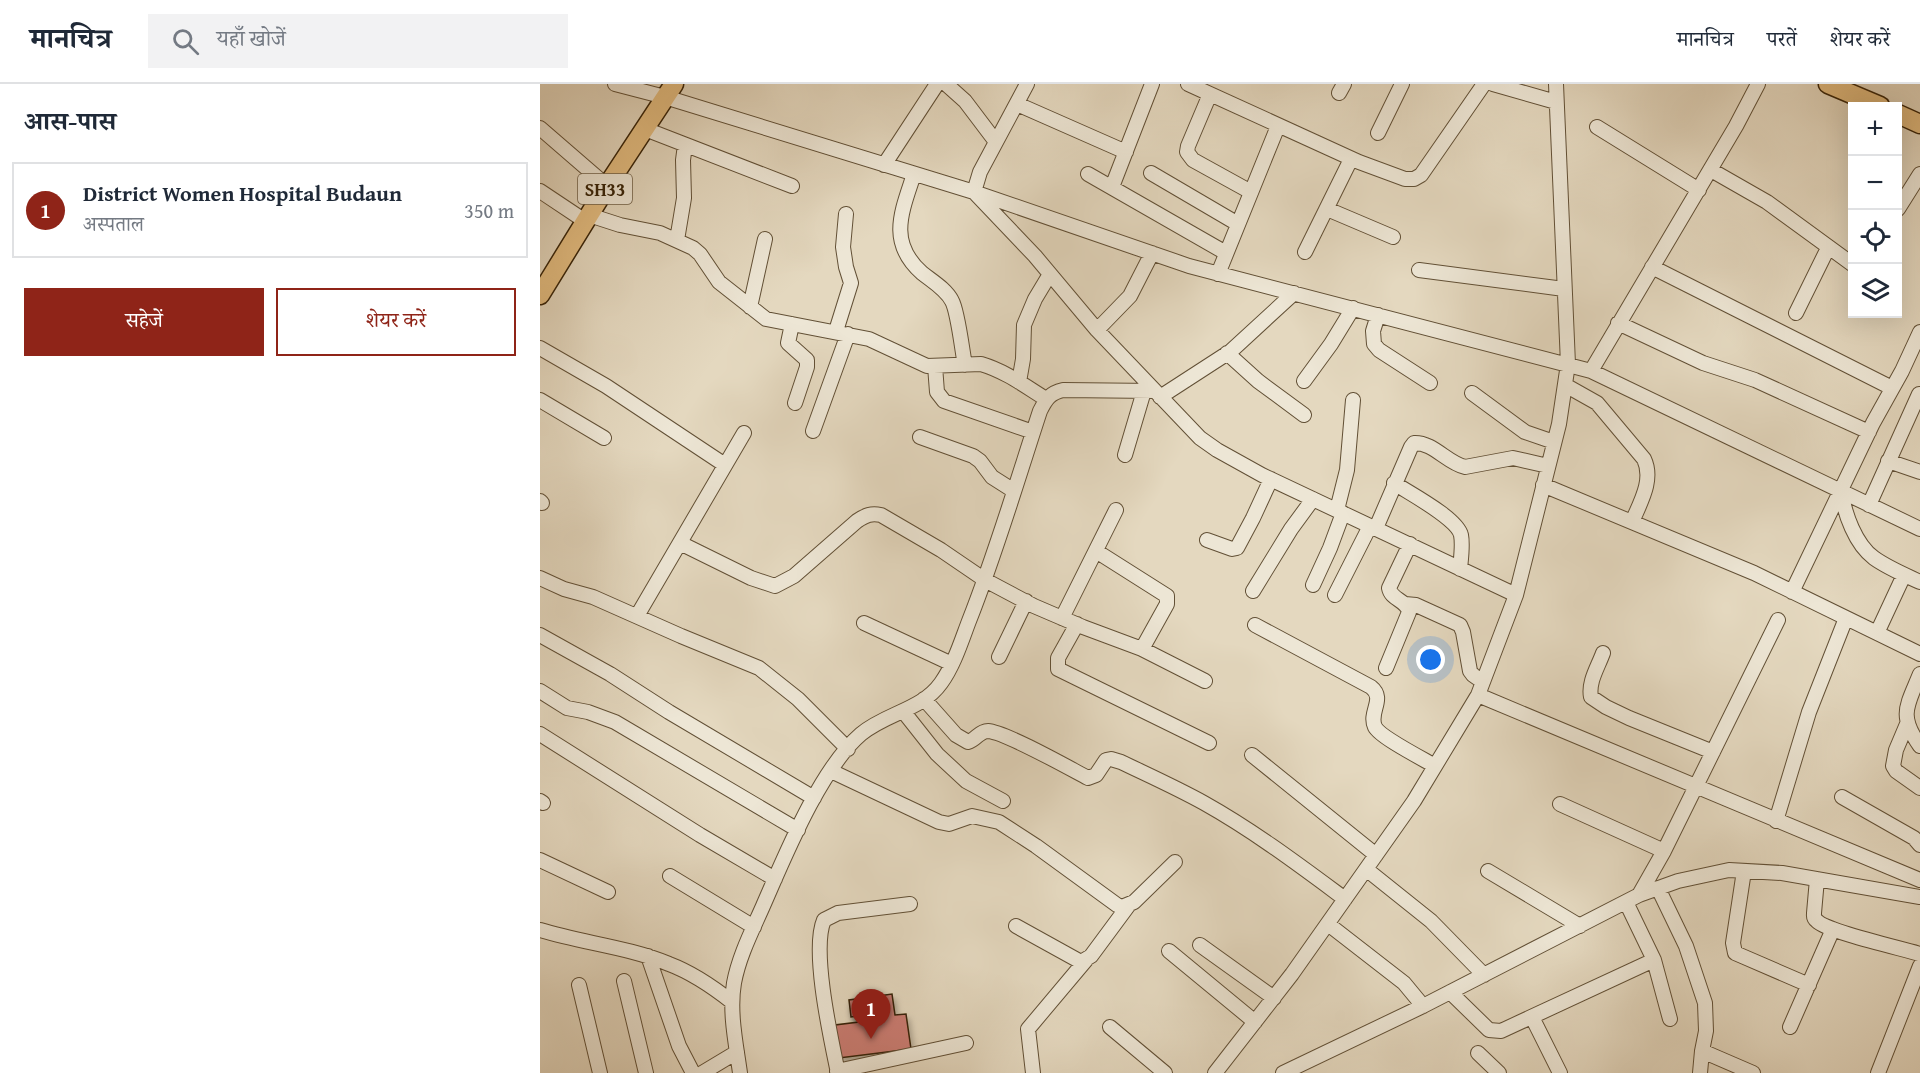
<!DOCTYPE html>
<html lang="hi">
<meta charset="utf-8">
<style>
body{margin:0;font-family:"Gentium Book Plus","Noto Serif Devanagari",serif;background:#f2f2f3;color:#1f2937}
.controls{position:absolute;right:18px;top:18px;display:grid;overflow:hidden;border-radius:0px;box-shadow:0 6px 24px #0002}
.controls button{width:54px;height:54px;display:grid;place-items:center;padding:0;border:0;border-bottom:2px solid #e0e1e3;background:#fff;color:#1f2937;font:30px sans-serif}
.you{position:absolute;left:891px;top:576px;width:21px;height:21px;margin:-15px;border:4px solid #fff;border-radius:50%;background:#1a73e8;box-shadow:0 0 0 9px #1a73e833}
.badge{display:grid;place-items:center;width:39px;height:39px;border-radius:50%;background:#8f2418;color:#fff;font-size:20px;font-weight:700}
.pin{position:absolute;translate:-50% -50px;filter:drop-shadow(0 2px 3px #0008)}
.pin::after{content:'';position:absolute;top:32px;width:21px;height:18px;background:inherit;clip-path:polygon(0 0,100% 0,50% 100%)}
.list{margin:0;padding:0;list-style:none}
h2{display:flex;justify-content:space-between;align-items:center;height:78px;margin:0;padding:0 24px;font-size:26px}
h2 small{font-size:20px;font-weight:400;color:#747a83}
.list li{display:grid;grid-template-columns:39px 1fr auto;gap:18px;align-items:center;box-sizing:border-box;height:96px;margin:0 12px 12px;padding:0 12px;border:2px solid #e0e1e3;border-radius:0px}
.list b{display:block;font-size:22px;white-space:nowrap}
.list p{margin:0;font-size:20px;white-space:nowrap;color:#747a83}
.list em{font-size:20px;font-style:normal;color:#747a83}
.actions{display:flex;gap:12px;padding:18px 24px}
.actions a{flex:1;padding:14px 0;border:2px solid #8f2418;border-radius:0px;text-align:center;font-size:21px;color:#8f2418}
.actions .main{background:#8f2418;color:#fff}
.icon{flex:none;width:33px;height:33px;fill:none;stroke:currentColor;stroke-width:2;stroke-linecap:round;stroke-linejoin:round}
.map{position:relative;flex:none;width:1380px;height:989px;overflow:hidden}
header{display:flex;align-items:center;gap:36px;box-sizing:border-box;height:84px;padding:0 30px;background:#fff;border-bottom:2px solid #e0e1e3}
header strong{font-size:28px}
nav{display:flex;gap:33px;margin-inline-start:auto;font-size:21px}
.search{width:420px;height:54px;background:#f2f2f3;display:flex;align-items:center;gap:15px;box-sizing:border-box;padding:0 21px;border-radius:0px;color:#747a83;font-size:22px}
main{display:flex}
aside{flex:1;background:#fff}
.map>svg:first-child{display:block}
.building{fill:#ca7d73;stroke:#372308;stroke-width:1.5;filter:url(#shadow)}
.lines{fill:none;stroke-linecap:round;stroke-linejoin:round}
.minor-casing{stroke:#625036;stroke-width:16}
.major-casing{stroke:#372308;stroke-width:21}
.minor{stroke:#ede6d5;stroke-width:14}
.major{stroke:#e2bc80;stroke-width:18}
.labels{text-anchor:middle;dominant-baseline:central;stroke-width:4.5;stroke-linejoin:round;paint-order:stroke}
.shield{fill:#ede6d5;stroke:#6e5e46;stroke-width:1.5}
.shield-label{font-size:18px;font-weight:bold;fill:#372308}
</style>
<header>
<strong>मानचित्र</strong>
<div class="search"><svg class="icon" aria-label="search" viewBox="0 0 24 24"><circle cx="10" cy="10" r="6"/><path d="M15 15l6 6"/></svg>यहाँ खोजें</div>
<nav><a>मानचित्र</a><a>परतें</a><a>शेयर करें</a></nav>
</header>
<main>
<aside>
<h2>आस-पास<small></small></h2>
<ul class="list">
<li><span class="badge">1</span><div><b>District Women Hospital Budaun</b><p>अस्पताल</p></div><em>350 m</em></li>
</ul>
<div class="actions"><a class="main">सहेजें</a><a>शेयर करें</a></div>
</aside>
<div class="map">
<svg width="1380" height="989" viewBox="0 0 1380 989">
<defs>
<filter id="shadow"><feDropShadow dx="3" dy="5" stdDeviation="3" flood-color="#0004"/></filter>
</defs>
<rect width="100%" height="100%" fill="#e4d8bf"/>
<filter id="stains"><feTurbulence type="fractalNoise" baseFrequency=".00333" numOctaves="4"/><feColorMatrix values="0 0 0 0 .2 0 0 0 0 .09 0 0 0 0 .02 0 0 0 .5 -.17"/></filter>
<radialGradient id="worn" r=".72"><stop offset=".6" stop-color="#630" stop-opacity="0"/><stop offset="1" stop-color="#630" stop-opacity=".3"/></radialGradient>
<path class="building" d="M352,910L355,931L366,930L371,965L299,974L295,941L327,937V931L311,933L309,916Z"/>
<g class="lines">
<g class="minor-casing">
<path id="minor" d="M75,0L125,13L434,108L649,182L1051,287L1380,445
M406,0L425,17L456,58
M487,0L440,88L434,108L495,172L557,246L660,354L677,366L722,391L976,511
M648,0L819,78L865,95H874L881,91L944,0
M953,0L1016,18
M799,9L804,0
M670,10L648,62L647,68L653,76L711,108
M477,20L586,68
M1057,43L1159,106
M0,44L67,102
M105,45L252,102
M838,49L862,0
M344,81L397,0
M1171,86L1227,118L1312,180
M611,89L698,140
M374,90C362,127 347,158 382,189C392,197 406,205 412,217C418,228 422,266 425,281
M548,90L686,169
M572,103L612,0
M0,107L45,137
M787,125L853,153
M1358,125L1380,90
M49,131L80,141L120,149L153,164L160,170L179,198L226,235L329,255L387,282L441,280C465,287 485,302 506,315
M137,156L144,114L143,76L145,61
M765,168L811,75
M1112,183L1352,304
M879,186L1024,205
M678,190L738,42
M210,223L225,155
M1256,229L1288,164
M838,231L833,247L834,260L839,266L890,299
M1078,239L1163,279L1215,296L1329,348
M252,240L248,259L267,276V283L255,319
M557,246L590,212L612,169
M296,247L311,199L306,183L303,163L306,130
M0,264L66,302L185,381
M687,269L718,297L764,331
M395,282L397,308L404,317L493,348
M1051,287L1196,42L1218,0
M764,297L791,260L813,224
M479,298L483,275L484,241L495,215L510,190
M1025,301L1057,319L1104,375C1114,396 1100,419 1092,438
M932,309L985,348L1014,358
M620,313L691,267L754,209
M0,316L64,354
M273,347L308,250
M380,353L433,372L440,377L452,393L474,407
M585,371L604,307
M1348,377L1380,388
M854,399C869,409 917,434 921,451C923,461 921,474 920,485
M1003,401L1214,489L1380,570
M1301,408C1305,430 1315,460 1334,474C1348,484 1365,491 1380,498
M0,417L2,419
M1329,421L1379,310
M797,426L807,386L813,316
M836,444L871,363L874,359C893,358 907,379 925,383L973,374L1008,382
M667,456L692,465L697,464L713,434L731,395
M140,459L211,494L235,502L254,492L317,437C326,431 331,429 341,431L401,466L445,496L494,522L543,543L602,565L665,597
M556,467L627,512V520L602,565
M0,494L24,505L53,513L141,552L219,584L258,615L308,665
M773,501L790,464L803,429
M713,507L751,445L773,415
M1252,508L1333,339L1362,287L1380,248
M795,511L830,442
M865,520L876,521L920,541L923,548L930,587L933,591L943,598
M97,532L204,349
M522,534L576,426
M324,539L412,580
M537,540L518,574V585L669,659
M715,541L831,603C846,615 828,628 835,643C840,653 883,675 895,682
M1337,549L1364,491
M0,551L70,590L129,628L274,714
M1063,569C1058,583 1048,598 1051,613L1066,623L1089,634L1173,668
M459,573L486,517
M846,584L869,528C867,516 851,516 849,504L870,460
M1380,590C1367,622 1358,631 1380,662
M0,607L27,624L48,628L75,638L258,746
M938,611L1380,796
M384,615L416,651L428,658C436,656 439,647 448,647C465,648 529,684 548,694L556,691L566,676L571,675L581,678C608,691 637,704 664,719C714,747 759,781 805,815
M363,627L397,670L426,697L463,717
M1367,640L1356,666L1353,682L1356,687L1380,704
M0,650L160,751L235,795
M712,671L836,771
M291,687L399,738L409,740L432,732L459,738L496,762L577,821L582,823L594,818L635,778
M1302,713L1374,754L1380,761
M0,717L3,719
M1020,720L1124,767
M1236,737L1269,628L1306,534
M0,776L68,808
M826,785L891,837L944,891
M948,787L1040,842
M1204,787L1193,859L1195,869L1269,901
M130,792L214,843
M1277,795L1274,829C1274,833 1273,834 1277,837C1288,848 1360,864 1380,870
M1118,804L1146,862L1165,919L1166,947L1162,967L1160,989
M1099,811L1124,767L1238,536
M1086,818L1114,876L1130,935
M788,840L864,899L883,922
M476,842L541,878L551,872L588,822
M0,846C42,859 88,863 129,880C153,889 173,903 192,918
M660,861L734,914
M629,867L715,938
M108,872L139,962L153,989
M84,897L106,989
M39,901L60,989
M910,908L949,946L961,947L1114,876
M992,933L1020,989
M570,943L625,989
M1250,943L1293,845
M1162,967L1213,989
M938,969L959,989
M297,987L426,959
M162,989L197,968
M200,989C196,960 189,928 194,899C199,872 212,847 223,822C245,772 280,685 321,650C346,629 382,626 401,599C414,581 421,558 429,537C456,469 477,397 500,327C506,315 510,309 523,306L615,307
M298,989C291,955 271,866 284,836L298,829L370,820
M493,989L488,945L546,876
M675,989L752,890L874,717L938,611L976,511L1019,340L1028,280L1016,0
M743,989L883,922L1099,811L1138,797L1189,786L1242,789L1380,813
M1338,989L1380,882"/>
</g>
<g class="major-casing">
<path id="major" d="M1288,0L1340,22
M1358,30L1380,40
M0,211L67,102L134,0"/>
</g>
<use href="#minor" class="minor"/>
<use href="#major" class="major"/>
</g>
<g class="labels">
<rect class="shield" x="38" y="90" width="54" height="30" rx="4.5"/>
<g class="shield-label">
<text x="65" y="105">SH33</text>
</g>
</g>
<rect width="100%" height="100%" filter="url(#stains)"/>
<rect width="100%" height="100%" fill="url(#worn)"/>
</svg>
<div class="controls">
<button>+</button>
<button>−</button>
<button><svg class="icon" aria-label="locate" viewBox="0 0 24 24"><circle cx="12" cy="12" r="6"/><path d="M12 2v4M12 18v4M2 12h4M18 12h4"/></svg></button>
<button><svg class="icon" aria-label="layers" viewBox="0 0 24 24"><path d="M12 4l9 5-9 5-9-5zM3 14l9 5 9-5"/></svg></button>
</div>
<div class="you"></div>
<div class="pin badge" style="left:331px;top:955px">1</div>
</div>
</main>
